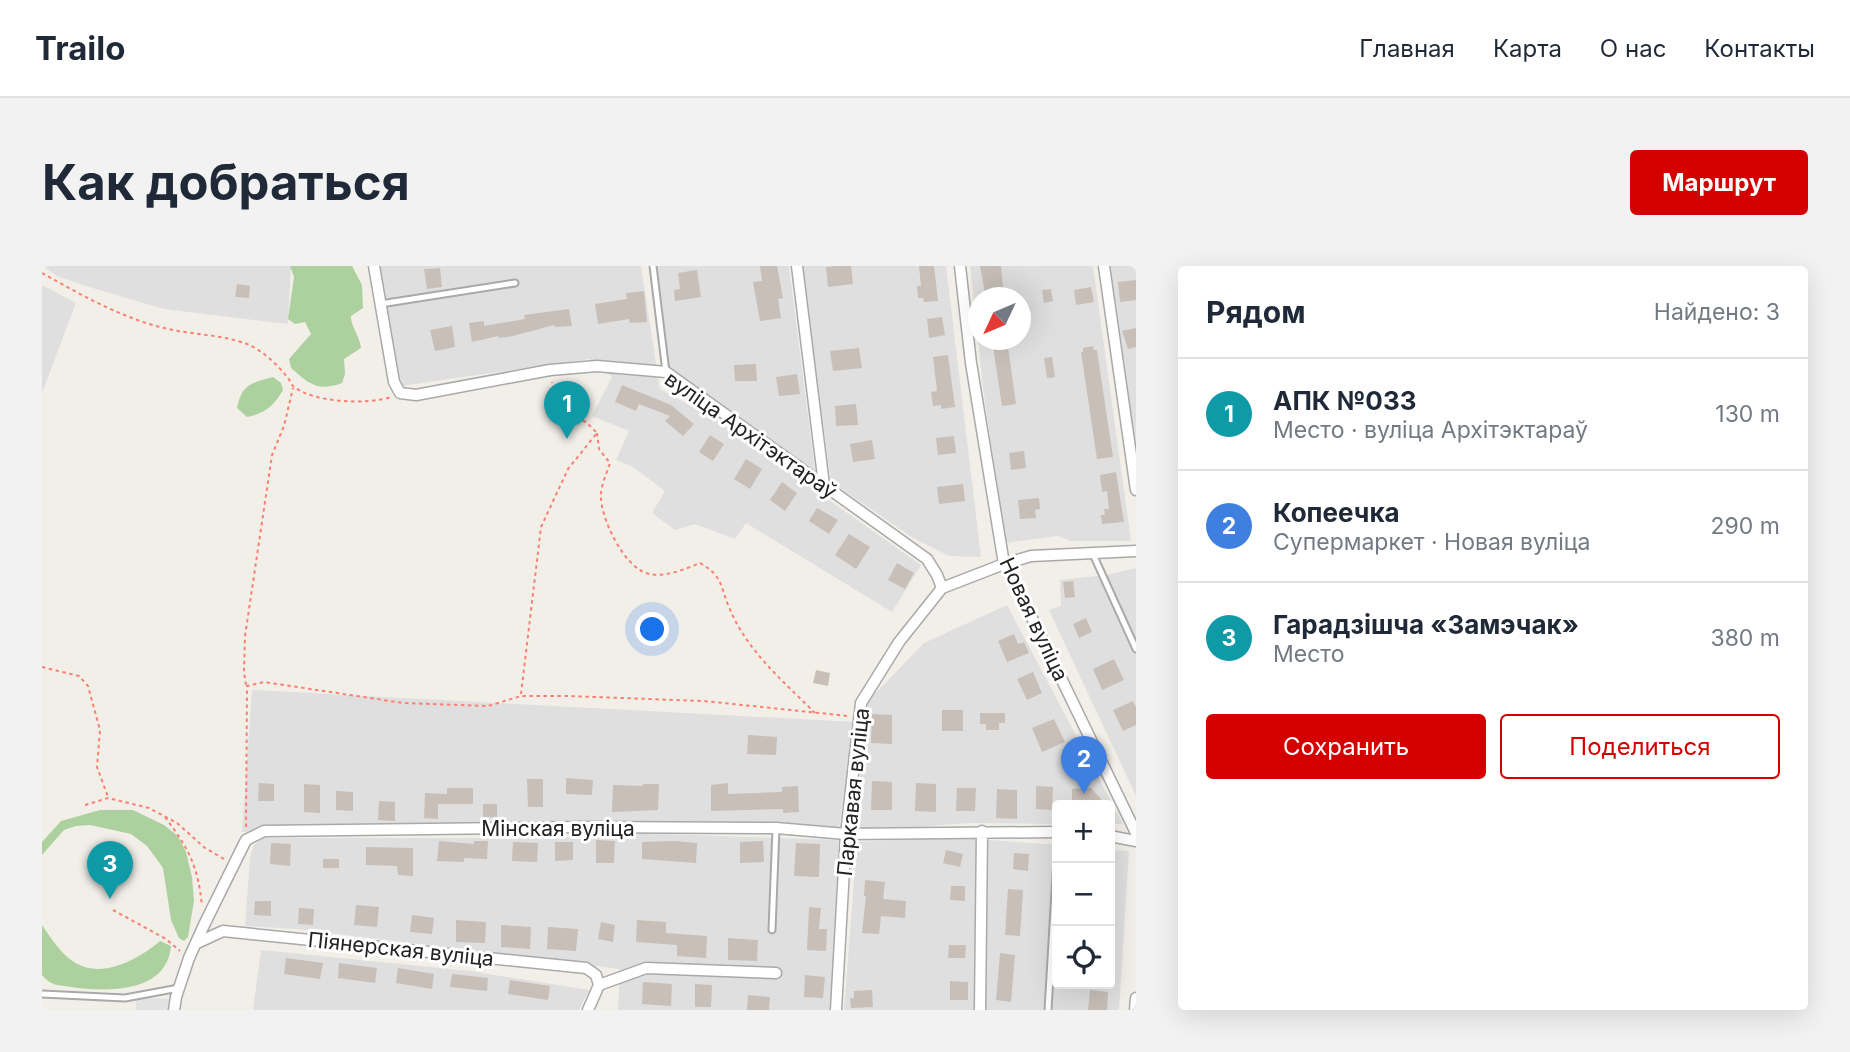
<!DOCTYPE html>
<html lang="ru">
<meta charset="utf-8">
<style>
body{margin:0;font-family:Inter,sans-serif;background:#f2f2f3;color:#1f2937}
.controls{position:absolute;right:21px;bottom:21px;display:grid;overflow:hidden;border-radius:7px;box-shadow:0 7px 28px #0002}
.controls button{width:63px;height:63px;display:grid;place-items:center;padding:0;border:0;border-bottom:2px solid #e0e1e3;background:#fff;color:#1f2937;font:35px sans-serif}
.compass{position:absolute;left:926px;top:21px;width:63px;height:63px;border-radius:50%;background:#fff;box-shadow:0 7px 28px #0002;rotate:226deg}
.you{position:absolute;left:611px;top:364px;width:24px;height:24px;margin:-18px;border:5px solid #fff;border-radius:50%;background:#1a73e8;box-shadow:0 0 0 10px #1a73e833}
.badge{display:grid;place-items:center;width:46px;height:46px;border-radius:50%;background:#d40000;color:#fff;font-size:23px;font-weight:700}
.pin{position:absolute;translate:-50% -58px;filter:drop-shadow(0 2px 4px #0008)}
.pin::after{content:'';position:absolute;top:37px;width:24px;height:21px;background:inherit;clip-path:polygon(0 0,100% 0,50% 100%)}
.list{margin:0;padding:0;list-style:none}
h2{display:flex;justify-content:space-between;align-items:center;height:91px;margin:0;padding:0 28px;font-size:30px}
h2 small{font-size:23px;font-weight:400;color:#747a83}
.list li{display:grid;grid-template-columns:46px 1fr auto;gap:21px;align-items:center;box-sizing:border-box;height:112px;padding:0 28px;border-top:2px solid #e0e1e3}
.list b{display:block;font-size:26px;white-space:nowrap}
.list p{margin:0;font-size:23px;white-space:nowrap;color:#747a83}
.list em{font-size:23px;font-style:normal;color:#747a83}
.actions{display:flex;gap:14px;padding:21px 28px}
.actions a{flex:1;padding:16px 0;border:2px solid #d40000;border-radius:7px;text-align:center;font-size:24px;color:#d40000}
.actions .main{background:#d40000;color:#fff}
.icon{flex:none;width:38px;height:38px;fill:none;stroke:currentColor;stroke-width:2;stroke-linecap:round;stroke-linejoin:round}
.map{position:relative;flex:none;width:1094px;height:744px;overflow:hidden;border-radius:7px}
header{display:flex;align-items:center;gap:42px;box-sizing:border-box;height:98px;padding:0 35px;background:#fff;border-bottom:2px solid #e0e1e3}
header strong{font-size:33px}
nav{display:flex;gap:38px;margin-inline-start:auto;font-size:24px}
.intro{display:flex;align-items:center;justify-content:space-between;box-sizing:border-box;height:168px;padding:0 42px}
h1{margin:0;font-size:49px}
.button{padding:18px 32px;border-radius:7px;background:#d40000;color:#fff;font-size:24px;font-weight:700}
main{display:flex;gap:42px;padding:0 42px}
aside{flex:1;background:#fff;border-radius:7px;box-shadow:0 7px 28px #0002}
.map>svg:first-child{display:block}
.residential{fill:#e0dfdf;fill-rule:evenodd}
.forest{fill:#add19e}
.parking{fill:#e2e2e2}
.building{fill:#c7bfb8}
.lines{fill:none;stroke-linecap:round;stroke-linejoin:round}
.service-casing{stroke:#a9a9a9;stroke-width:9}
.minor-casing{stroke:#a9a9a9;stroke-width:13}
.path{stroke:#fa8072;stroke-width:2;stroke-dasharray:3.5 3.5;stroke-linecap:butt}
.service{stroke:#fff;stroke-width:5}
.minor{stroke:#fff;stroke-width:10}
.labels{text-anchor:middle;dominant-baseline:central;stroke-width:6;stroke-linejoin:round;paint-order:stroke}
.street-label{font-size:21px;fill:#222;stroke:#fff}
</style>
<header>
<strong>Trailo</strong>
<nav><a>Главная</a><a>Карта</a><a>О нас</a><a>Контакты</a></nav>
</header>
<div class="intro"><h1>Как добраться</h1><a class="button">Маршрут</a></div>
<main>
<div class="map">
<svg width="1094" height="744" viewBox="0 0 1094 744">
<rect width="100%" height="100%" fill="#f2efe9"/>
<path class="residential" d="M1,0H249L246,58L122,43L47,21L15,10Z
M336,0H599L618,123L669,151L879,299L850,346L704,257L693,273L653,258L633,264L610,247L623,225L591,201L574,194L587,165L550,150L570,111L547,93L359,120Z
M615,0H747L773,205L627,101Z
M760,0H904L939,291L907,290L871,272L789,216Z
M928,0H1051L1089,275H1029L1016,270L963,277L941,122ZM936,32H978V74H936Z
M1067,0H1094V184Z
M0,19L34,37L0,127Z
M1094,302V530L1007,344L1019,340L1018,314L1064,309Z
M965,339L1081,558H1068V539H1015V558L927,557L812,566L826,435L882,377Z
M210,424L812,456L797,563L537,554L200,566Z
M586,567L797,574L789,744H576L578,703L255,663L203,660L208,591L212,579L220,572H510Z
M875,573H935L1015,579V718H1068V584L1087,585L1077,744H802L815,576Z
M219,684L428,705L547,724L537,744H211Z"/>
<path class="forest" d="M248,0H310L320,19L321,42L309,50C308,58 318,71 319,82L302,93L303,108L300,117C276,126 267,118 249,102L247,93L269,68L263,56L253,58L246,53L252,11Z
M231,111L239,117L241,124C233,139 222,148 205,151L195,142C200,118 209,117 231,111Z
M58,544H91L122,559L136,570L144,586L150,611L152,635L146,671L142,675L137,672L129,654L121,602L105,580L89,568L48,559L34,560L22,564L0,589V576L19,555Z
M0,659C9,672 18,687 32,696C60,714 97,693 118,675L129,680C125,728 63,726 29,721C16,719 9,720 0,709Z"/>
<path class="parking" d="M94,731L127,733L126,744H94Z"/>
<path class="building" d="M718,0H735L741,32L736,33L739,52L718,55L711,16L720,15Z
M794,0H809L811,18L786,21L784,1Z
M877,0H892L896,35L882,36L881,32H876L875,20H879Z
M938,0H959L962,32H944Z
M398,2L400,21L385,23L382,3Z
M655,4L659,31L633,35L632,24L638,23L636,7Z
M1094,14V34L1078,36L1076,16Z
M195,18L208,20L207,32L193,31Z
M1049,21L1052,36L1034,39L1032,24Z
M1009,23L1011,35L1002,37L1000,24Z
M602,25L605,56L588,57L587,53L556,58L553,38L585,33L584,27Z
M527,43L530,60L513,61L512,59L471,70L457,72L456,70L430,76L427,57L442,55V60L483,53L482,49Z
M900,51L903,69L887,72L885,53Z
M410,60L413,81L393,85L388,64Z
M1094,62V81L1086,83L1080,65Z
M950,74H965L974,138L960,140Z
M1051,80L1052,84H1055L1071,191L1055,193L1039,86H1041V82Z
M817,82L820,102L791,105L788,85Z
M906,89L913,141L899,143V139L891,140L889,126L895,125L891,91Z
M1010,91L1013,111L1005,112L1002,92Z
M714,98L715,115H693L692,99Z
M755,108L758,128L737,130L734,111Z
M580,119L629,139L652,158L641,170L623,155L628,150L597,138L594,145L573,136Z
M814,138L816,159L794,160L793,140Z
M668,169L682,178L671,195L657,186Z
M912,170L914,187L896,189L894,172Z
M830,174L833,193L811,196L808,178Z
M982,185L984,202L969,204L967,187Z
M704,193L720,203L708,223L692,213Z
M1074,206L1082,256L1060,258L1059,249H1063L1062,243H1067L1065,225L1060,226L1058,209Z
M740,216L755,227L743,245L728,234Z
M921,218L923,235L897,238L895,221Z
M997,232L998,243L993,244L994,252L978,253L976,234Z
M775,242L796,254L787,268L767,255Z
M807,268L828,281L814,303L793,289Z
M855,297L872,307L863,323L846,314Z
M1031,315L1033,331L1023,332L1021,316Z
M1044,352L1050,366L1037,372L1031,358Z
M972,368L976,378L982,376L987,387L965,396L956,375Z
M1072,393L1082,414L1060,424L1051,403Z
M774,404L788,407L786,420L771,417Z
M991,406L1000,427L985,434L975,413Z
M1091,435L1094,441V459L1081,465L1071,444Z
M900,444H921V465H900Z
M938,447H963V457H957V464H944V458H938Z
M830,448L850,449V478L829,477Z
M1012,453L1023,476L1000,486L990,462Z
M706,469L735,471L734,489L705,488Z
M524,512L551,514L550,529L524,528Z
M485,513H501V541H486Z
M830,515L850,516V544H829Z
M217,517L232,518V535H216Z
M686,517V528L740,526V521L756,520L757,546L741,547V543L669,545V519Z
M874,517L894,518V546L873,545Z
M262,518L278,519V547L262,546Z
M601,518H617L616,544L570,546L571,519L601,520Z
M994,520L1011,521L1010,544L994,543Z
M405,522H431V538H396V553L382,552L383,527L405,528Z
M915,522H934L933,545H914Z
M1049,522L1059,533V539L1030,537V523Z
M955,523L975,524V553L954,552Z
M294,525L311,526V545L294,544Z
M337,535L353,536V555L336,554Z
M441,538H455V551H441Z
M554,574L573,575L572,597H554Z
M397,575L432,578V575H446L445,593L422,592V596L395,595Z
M633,575L655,577L654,597L600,593V576Z
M721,575L722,596L698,597V576Z
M471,576L496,577L495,596L470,595Z
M513,576H531V594L513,595Z
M229,577L249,578L248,600L228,598Z
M754,577L778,578L777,611L752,610Z
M324,581L371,582V610L356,609L355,600L324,599Z
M904,584L921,588L918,601L901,597Z
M972,587L987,588L986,605L971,603Z
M281,593H297V602H281Z
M823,614L843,616L841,633L864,635L863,652L839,650L837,668L820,667L824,630H822Z
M909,620H923V635L908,634Z
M966,623L981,624L978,670L963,669Z
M213,635H229V650L212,649Z
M314,639L337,641L335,661L312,659Z
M767,641L779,642L777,663H785L784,685L765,684Z
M257,642L272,643L271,659L256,658Z
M370,649L392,652L390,668L368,666Z
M414,654L444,656L443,677L414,676Z
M595,654L624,656V667L665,670L664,692L635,690V679L594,676Z
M559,656L573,659L571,676L556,673Z
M459,659L489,661L488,683L459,681Z
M506,661L536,663L534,685L505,683Z
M686,672L716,674L715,695L686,694Z
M907,679H924L923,692H906Z
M958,687L973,689L969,736L954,734Z
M244,692L281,697L278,713L242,708Z
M297,697L335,702L333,717L296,712Z
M356,702L392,708L390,723L354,717Z
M410,708L446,712L445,725L408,721Z
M763,709L783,711L781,732L762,731Z
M468,714L508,720L506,734L466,728Z
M908,715L926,716V734H908Z
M601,716L630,718L629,740L600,738Z
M653,718L670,719L669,741H653Z
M830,724L831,741L809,742L808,732H812V725Z
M1048,724L1066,726L1065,744H1046Z
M706,729L728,731L727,744H705Z"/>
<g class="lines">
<g class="service-casing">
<path id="service" d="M611,0L624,106
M338,38L473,17
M1050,286L1094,383
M730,664L734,562
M0,728L83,732L137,722
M1006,744L1015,592"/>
</g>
<g class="minor-casing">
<path id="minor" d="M332,0L352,116L358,127L374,129L508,104L555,100L624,106L885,293L895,309L900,322
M755,0L782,219
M918,0L929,97L962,298L973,317L1094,567
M1062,0L1094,224
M1068,570L1094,575
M155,677L181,665L544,702L554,709L557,719L604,702L734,707
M132,744L134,731L147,692L162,659L204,574L222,565L537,561L734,562L804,568L1015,566
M546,744L557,719
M794,744L804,568L819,437L857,376L900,322L962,298L989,290L1094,285
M938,744L940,565
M1093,744L1094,732"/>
</g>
<path class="path" d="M0,7C41,30 85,55 131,64C156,69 181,69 205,78C220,84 235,98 245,111C248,114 249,118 251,120C271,137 326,139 349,131
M555,167L557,183L568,197C565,207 559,219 559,229C558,252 582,300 604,307C621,313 643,303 658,297C681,310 678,320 687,341C704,384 741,415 773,447
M0,401L37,410L46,420L58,464L55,501L66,531
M204,419L202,406L203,370L230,189L242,160L251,122
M479,428L499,261L526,203L555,167L545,157L514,137L510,116
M43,539L66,532L107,542L135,557L163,582L182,593
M123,551C147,583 156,600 160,640
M204,561L205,420L222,416L361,437L446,440L479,430H523L662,435L806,450
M71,644L124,673L138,685"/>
<use href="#service" class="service"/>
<use href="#minor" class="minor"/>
</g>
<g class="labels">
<g class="street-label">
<text transform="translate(709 169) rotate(35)">вуліца Архітэктараў</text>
<text transform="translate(992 353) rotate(65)">Новая вуліца</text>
<text transform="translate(811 526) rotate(-84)">Паркавая вуліца</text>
<text x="516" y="562">Мінская вуліца</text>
<text transform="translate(359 683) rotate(6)">Піянерская вуліца</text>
</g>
</g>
</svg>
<div class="controls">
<button>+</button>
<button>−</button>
<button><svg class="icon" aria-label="locate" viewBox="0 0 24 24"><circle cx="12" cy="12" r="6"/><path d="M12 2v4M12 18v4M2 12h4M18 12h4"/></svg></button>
</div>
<svg class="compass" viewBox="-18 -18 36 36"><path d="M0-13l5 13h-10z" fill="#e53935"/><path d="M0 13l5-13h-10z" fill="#747a83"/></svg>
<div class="you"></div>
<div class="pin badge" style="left:525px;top:173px;background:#0f9aa8">1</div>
<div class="pin badge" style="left:1042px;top:528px;background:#3f7fe0">2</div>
<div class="pin badge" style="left:68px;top:633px;background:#0f9aa8">3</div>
</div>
<aside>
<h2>Рядом<small>Найдено: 3</small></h2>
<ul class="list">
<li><span class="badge" style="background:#0f9aa8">1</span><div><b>АПК №033</b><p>Место · вуліца Архітэктараў</p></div><em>130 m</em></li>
<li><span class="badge" style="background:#3f7fe0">2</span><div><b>Копеечка</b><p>Супермаркет · Новая вуліца</p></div><em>290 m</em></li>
<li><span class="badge" style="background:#0f9aa8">3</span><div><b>Гарадзішча «Замэчак»</b><p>Место</p></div><em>380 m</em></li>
</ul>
<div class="actions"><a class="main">Сохранить</a><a>Поделиться</a></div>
</aside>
</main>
